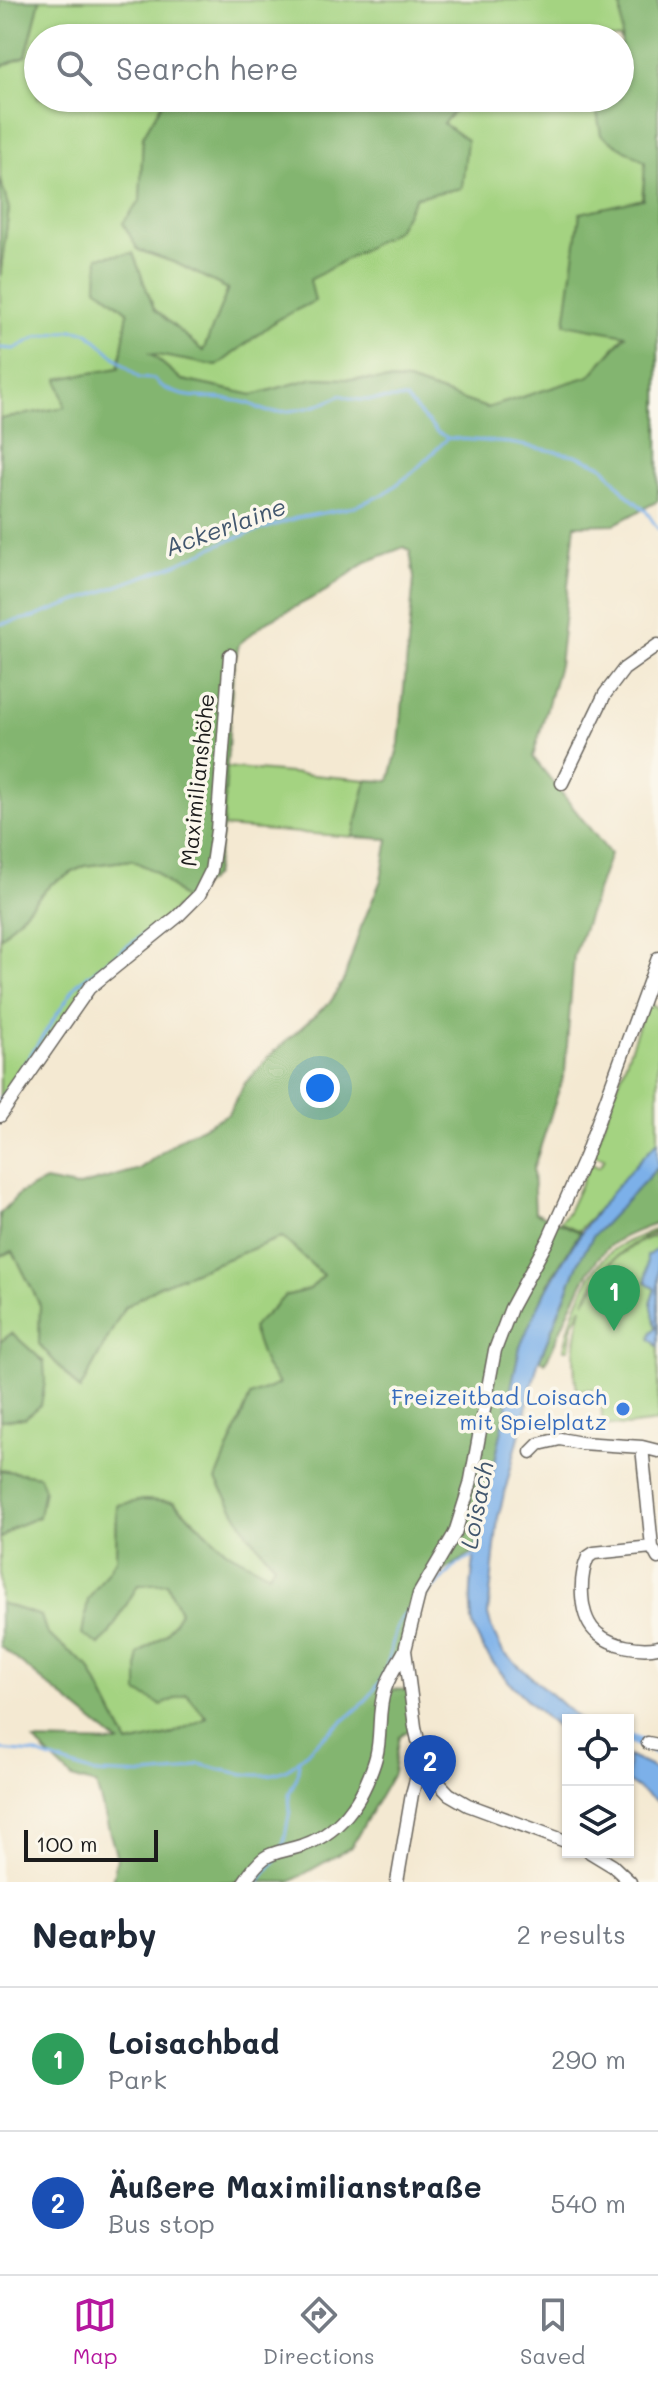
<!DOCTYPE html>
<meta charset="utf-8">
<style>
body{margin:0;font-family:Mali,sans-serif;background:#f6f6f7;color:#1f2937}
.controls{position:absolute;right:24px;bottom:24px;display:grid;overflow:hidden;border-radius:0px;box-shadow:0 2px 6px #0004}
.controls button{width:72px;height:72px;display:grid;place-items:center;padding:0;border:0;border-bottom:2px solid #e0e1e3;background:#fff;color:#1f2937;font:40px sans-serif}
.scale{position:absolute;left:24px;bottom:20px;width:134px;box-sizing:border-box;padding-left:8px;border:4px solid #1c1c1c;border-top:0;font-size:22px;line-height:28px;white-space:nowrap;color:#1c1c1c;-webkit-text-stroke:6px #fbf7ec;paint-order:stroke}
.you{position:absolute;left:320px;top:1088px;width:28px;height:28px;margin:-20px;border:6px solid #fff;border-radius:50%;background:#1a73e8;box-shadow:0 0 0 12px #1a73e833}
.badge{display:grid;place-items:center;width:52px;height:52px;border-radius:50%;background:#b5179e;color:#fff;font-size:26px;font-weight:700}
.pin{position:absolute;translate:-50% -66px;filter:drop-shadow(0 2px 4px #0008)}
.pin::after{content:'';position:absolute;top:42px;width:28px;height:24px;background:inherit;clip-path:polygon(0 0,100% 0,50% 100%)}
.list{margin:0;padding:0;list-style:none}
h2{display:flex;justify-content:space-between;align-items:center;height:104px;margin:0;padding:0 32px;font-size:34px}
h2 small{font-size:26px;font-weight:400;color:#747a83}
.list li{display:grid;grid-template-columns:52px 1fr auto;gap:24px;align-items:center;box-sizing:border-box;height:144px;padding:0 32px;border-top:2px solid #e0e1e3}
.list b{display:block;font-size:30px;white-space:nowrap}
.list p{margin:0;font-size:26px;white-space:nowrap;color:#747a83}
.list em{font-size:26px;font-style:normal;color:#747a83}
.icon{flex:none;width:44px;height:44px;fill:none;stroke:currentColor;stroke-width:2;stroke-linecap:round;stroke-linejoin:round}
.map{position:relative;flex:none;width:658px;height:1882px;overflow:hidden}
.search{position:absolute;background:#fff;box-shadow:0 2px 6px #0004;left:24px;right:24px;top:24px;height:88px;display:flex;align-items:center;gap:20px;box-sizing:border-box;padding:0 28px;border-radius:44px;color:#747a83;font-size:30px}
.sheet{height:392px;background:#fff}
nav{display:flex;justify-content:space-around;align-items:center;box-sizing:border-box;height:112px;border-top:2px solid #e0e1e3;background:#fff;font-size:22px;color:#747a83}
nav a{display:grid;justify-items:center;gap:4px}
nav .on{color:#b5179e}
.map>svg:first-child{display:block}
.green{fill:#a4d381;stroke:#60784e;stroke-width:2}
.forest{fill:#83b56f;stroke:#506846;stroke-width:2}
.water{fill:#7cb0e9;stroke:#4c6682;stroke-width:2}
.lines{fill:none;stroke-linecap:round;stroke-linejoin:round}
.stream{stroke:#7cb0e9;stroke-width:3}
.canal{stroke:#7cb0e9;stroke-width:9}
.minor-casing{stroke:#68645c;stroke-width:15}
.minor{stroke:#fff;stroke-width:12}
.shop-dot{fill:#3f7fe0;stroke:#fbf7ec;stroke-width:3}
.labels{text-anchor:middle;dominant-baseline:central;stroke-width:7;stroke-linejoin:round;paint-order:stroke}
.street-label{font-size:22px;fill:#1c1c1c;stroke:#fbf7ec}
.shop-label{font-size:22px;fill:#366cbe;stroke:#fbf7ec;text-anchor:end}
.water-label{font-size:24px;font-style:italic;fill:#42576e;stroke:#fbf7ec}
</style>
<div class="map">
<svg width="658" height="1882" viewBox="0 0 658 1882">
<rect width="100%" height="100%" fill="#fbf7ec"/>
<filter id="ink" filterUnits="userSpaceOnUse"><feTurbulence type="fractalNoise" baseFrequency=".0125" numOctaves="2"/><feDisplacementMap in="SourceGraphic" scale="16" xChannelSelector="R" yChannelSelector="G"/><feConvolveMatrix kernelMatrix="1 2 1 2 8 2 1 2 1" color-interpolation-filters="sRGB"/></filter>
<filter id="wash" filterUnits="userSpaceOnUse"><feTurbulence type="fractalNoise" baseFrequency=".006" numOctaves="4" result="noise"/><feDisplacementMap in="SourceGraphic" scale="32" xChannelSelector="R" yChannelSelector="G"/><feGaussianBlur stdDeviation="1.8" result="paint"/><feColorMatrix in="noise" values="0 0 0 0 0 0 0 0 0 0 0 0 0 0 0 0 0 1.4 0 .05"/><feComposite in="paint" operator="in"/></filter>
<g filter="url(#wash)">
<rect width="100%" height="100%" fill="#f4e9d2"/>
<path class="green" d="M40,0H620L624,33L620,41V38H38V98H165L143,136L138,250L176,263L228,289L203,352L154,309L133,253L97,287L128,312L119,368L58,379L66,407L0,419V277L9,209L0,178V67L26,56Z
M465,98H596L602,135L646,162L626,334L590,376L487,408L408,381L314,378L253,395L182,380L150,353L217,366L278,319L314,301L309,280L397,230L415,197L462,188L443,123Z
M225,767L367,780L353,837L223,827Z
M132,860L156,872L185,900L93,980L0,1110V938L51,884L84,866Z
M647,1002L658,1008V1141L579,1231L560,1222L568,1212L591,1162L599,1167L605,1158L593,1155Z
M658,1228V1231C623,1246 600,1267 584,1302L614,1260L637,1243L658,1234V1248L647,1257L655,1288L651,1301L657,1328L655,1345L658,1346V1422L626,1426L606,1425L602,1418L601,1389L577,1390C571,1358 575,1336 582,1307L572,1326L569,1349H564C571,1315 585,1273 613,1250C625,1241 644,1235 658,1228Z
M282,1237L324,1276L310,1289L285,1296L265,1365L280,1384L249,1535L274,1564L268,1575L228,1552L174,1502L144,1500L117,1505L116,1559L88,1600L99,1645L109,1634L138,1585L167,1583L180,1612L166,1634L139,1654L187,1694L207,1718L169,1735L128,1744L89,1667L47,1634L41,1616L0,1603V1539L14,1527L39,1517V1476L0,1470V1420L25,1418L41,1405L45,1381L43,1361L12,1333L0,1342V1256L13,1251L40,1305L39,1344L80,1390L124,1308L159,1286Z"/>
<path class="forest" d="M0,0H40L26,56L0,67Z
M620,0H658V34L652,65L658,90V501L615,524L575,525L559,665L533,757L610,854L574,956L565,1071L533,1170L535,1212L580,1232L551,1278L520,1347L475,1552L427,1581L386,1689L409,1690L415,1727L399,1736L393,1774L351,1847L290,1882H112L117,1858L96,1785L72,1778L34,1741L119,1743L0,1646V1603L41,1616L47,1634L89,1667L128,1744L169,1735L207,1718L187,1694L161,1705L138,1692V1654L166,1634L180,1612L167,1583L138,1585L109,1634L99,1645L82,1634L88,1600L116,1559L117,1505L144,1500L173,1502L228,1552L269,1574L274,1564L249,1535L216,1480L250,1396L279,1384L265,1365L252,1328L285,1296L310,1289L323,1275L282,1237L159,1286L124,1308L80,1390L39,1344L40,1305L13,1251L0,1256V1214L20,1193L45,1181L76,1187L139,1169L183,1137L228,1114L245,1083L272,1054L331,1001L344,979L361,927L381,880L388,839L353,837L367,780L389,781L399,744L414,578L410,551L404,547L366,562L326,591L266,622L239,644L233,669L223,827L214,876L185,900L156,872L132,860L84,866L51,884L0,938V419L65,407L58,379L119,368L128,312L97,287L98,257L133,253L154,309L203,351L228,289L176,263L138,250L123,223L140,201L143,136L165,98L466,99L443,123L467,140L462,188L416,197L397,230L310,280L315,301L278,319L217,366L151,354L182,380L253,395L314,378L408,381L487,408L590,376L626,335L565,324L580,213L643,199L645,162L601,135L595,101L596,98H620C620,65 624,33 620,0Z
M0,178L9,209L0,277Z
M658,1167V1223C643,1229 626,1234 612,1244C583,1266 563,1330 545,1363L540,1359L580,1259L593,1236Z
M12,1333L44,1362L45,1381L41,1405L25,1418L0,1420V1342Z
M0,1470L39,1476L44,1489L39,1517L14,1527L0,1539Z"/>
<path class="water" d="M658,1141V1167L593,1236L580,1259L538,1363L498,1518L488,1615L493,1632L503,1652L580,1720H568V1738C538,1710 478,1661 472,1620C469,1597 472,1574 475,1552L520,1347C553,1265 597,1204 658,1141Z
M658,1248V1346L650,1339L651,1333L656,1328L651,1301L655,1289L646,1282L647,1256Z
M628,1756L658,1770V1802L628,1782Z"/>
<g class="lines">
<path class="stream" d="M0,348L14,349L37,337L73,330L87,332L139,378L153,379C179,405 214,393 247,403C255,405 261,411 270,412C294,412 320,407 341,395C362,405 383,397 406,399L437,432L448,438L510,443L575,455L603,466L626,494L646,511L658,529
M0,624L34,617L174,565L227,541L296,518L354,507L384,494L412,473L448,438
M0,1101L77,984L149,930
M422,1599L458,1564L478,1555
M0,1750L34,1753L93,1773L146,1775L180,1772L200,1764C219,1770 254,1778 273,1774C297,1769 305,1751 322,1738C347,1717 372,1702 385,1671C393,1650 391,1625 410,1609
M283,1847L290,1810L289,1794L297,1777L299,1763
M258,1882L278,1857"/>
<path class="canal" d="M628,1738L658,1751"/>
</g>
</g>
<g filter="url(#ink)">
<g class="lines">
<g class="minor-casing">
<path id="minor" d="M562,783L605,694L624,669L658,645
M0,1116L89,988L177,917L199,895L211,871L217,830L230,655
M642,1447L652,1547L658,1558
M531,1452L539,1444L560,1439L581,1443L642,1447L658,1451
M652,1547L594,1553L588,1557C579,1577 578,1618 598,1634C612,1646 641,1651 658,1647
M648,1743L658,1745
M568,1842L468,1805L449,1794L431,1775L422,1758L415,1727L405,1650L419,1594L455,1533L470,1485L495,1350L511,1308L549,1238L585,1157L658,958
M590,1852L613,1866L630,1882
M244,1882C267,1848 270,1856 304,1845C324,1838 341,1824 353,1807C362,1795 372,1772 376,1757C382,1735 377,1711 385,1689C389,1676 398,1663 405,1650
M397,1882L412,1794L422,1758"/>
</g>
<use href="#minor" class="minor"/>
</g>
</g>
<circle class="shop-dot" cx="623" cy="1409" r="8"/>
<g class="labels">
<g class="street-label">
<text transform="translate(197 780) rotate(-84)">Maximilianshöhe</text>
</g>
<g class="shop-label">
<text x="607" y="1396">Freizeitbad Loisach<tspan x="607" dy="25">mit Spielplatz</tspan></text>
</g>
<g class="water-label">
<text transform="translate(225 526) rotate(-20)">Ackerlaine</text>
<text transform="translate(476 1505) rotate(-79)">Loisach</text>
</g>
</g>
</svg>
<div class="controls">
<button><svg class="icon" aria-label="locate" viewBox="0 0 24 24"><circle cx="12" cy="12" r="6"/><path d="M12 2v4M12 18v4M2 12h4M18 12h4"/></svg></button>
<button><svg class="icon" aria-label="layers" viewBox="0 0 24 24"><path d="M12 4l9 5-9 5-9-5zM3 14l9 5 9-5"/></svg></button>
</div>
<div class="scale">100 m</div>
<div class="you"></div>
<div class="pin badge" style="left:614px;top:1331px;background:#2e9e5b">1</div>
<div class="pin badge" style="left:430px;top:1801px;background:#1a4fb4">2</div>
<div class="search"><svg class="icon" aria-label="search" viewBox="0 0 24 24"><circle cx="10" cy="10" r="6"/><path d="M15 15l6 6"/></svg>Search here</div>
</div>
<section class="sheet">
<h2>Nearby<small>2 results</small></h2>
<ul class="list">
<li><span class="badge" style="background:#2e9e5b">1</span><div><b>Loisachbad</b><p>Park</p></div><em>290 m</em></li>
<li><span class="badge" style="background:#1a4fb4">2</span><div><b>Äußere Maximilianstraße</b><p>Bus stop</p></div><em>540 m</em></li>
</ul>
</section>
<nav>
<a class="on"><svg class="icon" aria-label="map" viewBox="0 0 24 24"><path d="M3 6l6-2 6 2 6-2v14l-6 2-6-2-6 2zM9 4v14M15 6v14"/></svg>Map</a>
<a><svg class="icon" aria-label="directions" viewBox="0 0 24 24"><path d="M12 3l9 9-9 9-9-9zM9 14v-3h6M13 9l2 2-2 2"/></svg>Directions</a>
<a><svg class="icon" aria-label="saved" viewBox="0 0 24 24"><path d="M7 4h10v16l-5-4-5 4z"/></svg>Saved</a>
</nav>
